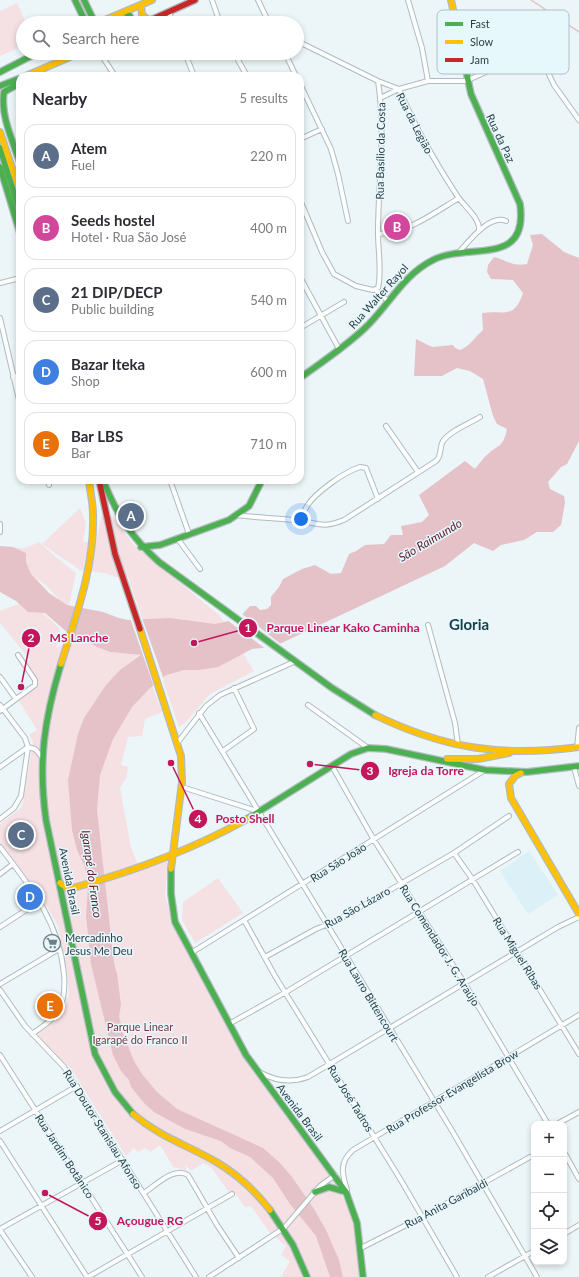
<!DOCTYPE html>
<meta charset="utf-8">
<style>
body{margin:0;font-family:Lato,sans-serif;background:#f2f2f3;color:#2b2b33}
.controls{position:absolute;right:12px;bottom:12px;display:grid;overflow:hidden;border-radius:8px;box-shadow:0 2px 6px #0003}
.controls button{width:36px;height:36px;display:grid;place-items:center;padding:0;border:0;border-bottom:1px solid #e1e1e2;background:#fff;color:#2b2b33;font:20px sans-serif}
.you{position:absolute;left:301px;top:519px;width:14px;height:14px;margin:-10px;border:3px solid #fff;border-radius:50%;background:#1a73e8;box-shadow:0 0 0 6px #1a73e833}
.badge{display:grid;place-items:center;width:26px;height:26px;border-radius:50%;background:#707f84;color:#fff;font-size:13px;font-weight:700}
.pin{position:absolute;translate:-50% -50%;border:2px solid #fff;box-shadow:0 1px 4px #0006}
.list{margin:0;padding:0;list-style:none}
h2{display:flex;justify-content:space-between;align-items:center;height:52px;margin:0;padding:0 16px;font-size:17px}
h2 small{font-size:13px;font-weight:400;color:#7c7c81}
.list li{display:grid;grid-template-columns:26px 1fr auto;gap:12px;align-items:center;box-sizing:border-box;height:64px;margin:0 8px 8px;padding:0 8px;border:1px solid #e1e1e2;border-radius:12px}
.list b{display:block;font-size:15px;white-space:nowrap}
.list p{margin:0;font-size:13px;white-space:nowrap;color:#7c7c81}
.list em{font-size:13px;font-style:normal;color:#7c7c81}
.icon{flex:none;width:22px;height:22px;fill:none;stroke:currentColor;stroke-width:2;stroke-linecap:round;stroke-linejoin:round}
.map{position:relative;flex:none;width:579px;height:1277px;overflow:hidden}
.search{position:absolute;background:#fff;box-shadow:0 2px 6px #0003;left:16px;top:16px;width:288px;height:44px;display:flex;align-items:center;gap:10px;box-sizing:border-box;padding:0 14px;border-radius:22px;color:#7c7c81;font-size:15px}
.panel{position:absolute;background:#fff;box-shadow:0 2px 6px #0003;left:16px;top:72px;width:288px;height:412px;border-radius:12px}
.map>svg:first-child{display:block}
.built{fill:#dbf0f7}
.green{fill:#f5e0e4}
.water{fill:#e4c2c8}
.pier{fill:#ecf5f8}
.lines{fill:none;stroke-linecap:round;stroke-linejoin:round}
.stream{stroke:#e4c2c8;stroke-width:1.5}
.street-casing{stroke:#b0bcc0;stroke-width:6}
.fast-casing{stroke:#b0bcc0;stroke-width:8}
.slow-casing{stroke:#b0bcc0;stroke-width:8}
.jam-casing{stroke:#b0bcc0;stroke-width:8}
.street{stroke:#fcfefe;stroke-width:4}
.fast{stroke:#4caf50;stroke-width:5.5}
.slow{stroke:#ffc107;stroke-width:5.5}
.jam{stroke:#c62828;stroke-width:5.5}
.labels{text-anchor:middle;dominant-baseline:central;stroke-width:3;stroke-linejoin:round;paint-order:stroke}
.street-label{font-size:11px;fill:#2e3f45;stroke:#e7f8fd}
.poi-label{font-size:11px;fill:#2e3f45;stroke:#e7f8fd;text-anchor:start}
.park-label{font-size:11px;fill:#783743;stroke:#e7f8fd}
.water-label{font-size:12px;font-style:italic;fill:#5b1d2b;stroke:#e7f8fd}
.district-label{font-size:15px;font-weight:bold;fill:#19404c;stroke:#e7f8fd}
.key{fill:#e7f8fd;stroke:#b0c0c6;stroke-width:1}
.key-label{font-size:11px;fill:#2e3f45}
.leader{fill:none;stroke:#c2185b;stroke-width:1.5}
.callout-dot{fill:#c2185b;stroke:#e7f8fd;stroke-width:1.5}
.mark-label{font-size:12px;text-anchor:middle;font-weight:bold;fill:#fff}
.callout-label{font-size:12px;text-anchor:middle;font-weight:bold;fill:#c2185b;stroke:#e7f8fd;stroke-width:3;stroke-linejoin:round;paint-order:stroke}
</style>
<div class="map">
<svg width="579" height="1277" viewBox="0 0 579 1277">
<rect width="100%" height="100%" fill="#ecf5f8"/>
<path class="built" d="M529,851L558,895L528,914L500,871Z"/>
<path class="green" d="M17,3L26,23H23V46L0,56V11Z
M80,508L86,523L83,542H96L102,513L110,514L134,545L220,616L254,671L210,694L186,722L179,727L128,577H115L105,573L80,570L42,544Z
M39,542L57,558L76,573L68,610L46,585L12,564L0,547L26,548Z
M31,602L60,629L56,648L75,639L86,641L97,647L110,652L141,655L162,712L145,719L142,736L128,737L121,765L128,767L127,776L120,788L131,848L140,870L168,861L165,895L173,925L239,1050L254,1073L331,1175L347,1205L359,1244V1277H281L290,1261L281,1255L286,1246L270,1233L251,1206L245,1207L234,1192L230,1194L211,1167L203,1163L191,1171L185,1164L186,1170L173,1167L160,1145L151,1152L145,1148L138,1152L134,1148L126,1156L71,1069L38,1038V1034L58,1019L64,1009L69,993L67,969L58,926L41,896L0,842V824L21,808L23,803L33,741L29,735L37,730L16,696L35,682L23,664L30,660L0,623V611L16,605Z
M218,878L243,913L195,943L182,920L183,902Z"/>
<path class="water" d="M542,234L564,252L579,258V441L567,464L561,467L548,482L550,489L564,496L565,503L561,525L553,532H537L524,540L501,545L493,551L474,543L445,566L273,647L252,649L218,667L199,670H184L166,675L149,689L132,707L113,739L100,775L97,810L114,963L117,974L121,1005L119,1016L123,1033L134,1061L142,1074L157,1092L177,1109L263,1148L280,1163L292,1177L314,1209L326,1230L339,1260L343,1277H330L316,1236L290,1204L273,1178L250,1157L230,1148L221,1141L185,1129L154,1112L144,1103L131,1087L129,1080L121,1071L113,1055L91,964L86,916L88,886L85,867L77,850L72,830L68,780L78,734L84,718L106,685L120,670L141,655L110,652L97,647L86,641L75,639L45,613L28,612L16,601L0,592V546L13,547L26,553V562L31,574L49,593L67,605L103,612L119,618L128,620L170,618L215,624L238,619L250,606H256L260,610L267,609L271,605V597L279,587L283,579L302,569L315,565L331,574L341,573L349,554L356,551L365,545L384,544L391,535H403L401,526L422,522L429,515L419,495L465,461L475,469C479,464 483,458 488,454C499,444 503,448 507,429L497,424L493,416L483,379L470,371L457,368L442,376H414L416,339L432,347L453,345L455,348L460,350C470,346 475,337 483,330L482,313C504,310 514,320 523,293L513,280L491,279L487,272L488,265L494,257C507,260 512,267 527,264L533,245L530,235Z"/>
<path class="pier" d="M241,613L282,645L267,650L227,620L237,617Z
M130,618H142L164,680L154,687Z"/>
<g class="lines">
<path class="stream" d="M531,0L579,32"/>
<g class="street-casing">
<path id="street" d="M212,0L220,23
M258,0L269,23
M408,0L422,48L428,81
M169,12L173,23
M297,41L378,81L399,89C415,127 435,162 458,197C464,206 480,218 479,230
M100,53L115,76
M185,53L194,76
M234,53L247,76
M285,53L296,76
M300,84L331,149L338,174L348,221
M380,98L399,89L428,81H466L510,61L527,57L535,58L545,66L554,85L579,120
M300,139L322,129
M300,200L322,252L334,274L356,286L373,290L378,288C382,272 378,251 378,233C378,183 386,132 378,81
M378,234C408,233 434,213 459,198
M460,251C470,240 490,214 506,221
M300,277L339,349
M0,283L20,278
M376,290L388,301
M0,318L20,404
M300,328L344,302
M13,377L20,375
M386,426L418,472
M47,480L49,485
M170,480L189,534
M236,515C258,518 280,518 301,521C321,524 323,528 344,520L436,461C442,456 439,448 443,441C451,430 469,424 480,417
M302,521C303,516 304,511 307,506C315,493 344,472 360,467L366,468L378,499
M0,524V532
M177,538L200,569
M428,625L455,723L458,745
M0,677L16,699
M0,705L25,738L28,747L35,749L42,757
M308,705L368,748
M0,711L35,685V680L18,655
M199,713L451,1129L537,1277
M178,742L206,706L220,695L296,661
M577,748L579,728
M223,751L254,729L234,688
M332,766L374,840L465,984L548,1124
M0,767L28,747
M574,767L579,786
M182,787L257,811
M0,819L14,808L21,796L28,747
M0,847C31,887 59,921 64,974C65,986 65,998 59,1010C53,1020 42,1027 32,1034
M454,853L473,880L579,1054
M0,874L13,864
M244,920L275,976L402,1182L457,1277
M0,927L40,901
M191,953L485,770
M265,957L316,929L338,920L454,853L509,816
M0,984L59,949
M0,990L25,1026L64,1067L196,1277
M229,1024L286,992L518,852
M0,1055L142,1277
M261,1073C276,1081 292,1083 308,1077L558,927L579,917
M557,1124L579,1112
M0,1131L77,1086
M0,1141L87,1277
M564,1152L579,1179
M347,1190C342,1174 339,1162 353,1150L579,1015
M144,1193C155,1186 174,1166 188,1175L217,1225L239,1258
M0,1229L123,1160
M0,1230L32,1277
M564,1234L579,1225
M361,1248L422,1217L530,1157
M88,1277L232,1194
M209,1277L284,1228L320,1186L335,1175
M488,1277L534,1251"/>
</g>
<g class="fast-casing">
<path id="fast" d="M75,0L86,23
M84,0L95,23
M125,12L130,16L131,23
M0,72L37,53
M20,83L4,92C0,114 13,142 20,163
M0,86L18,79
M0,148L20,213
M0,167L20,233
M300,378C322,362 345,347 365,328C389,305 403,275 433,260C468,242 529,268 520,204L471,94L465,66
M103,480C117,515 131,537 159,562L332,688L375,715
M141,547L160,545L229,520L249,506L262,480
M61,664C44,720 38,762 46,820L95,1054L115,1092L133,1114
M247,819L351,754L368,748L386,749L485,770L527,772L579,766
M171,869V894L175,922L246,1055L346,1192L357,1223L363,1277
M315,1192L329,1187L346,1192
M270,1210L293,1245L307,1277"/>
</g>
<g class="slow-casing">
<path id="slow" d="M451,0L465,66
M141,5L142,15L150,21
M98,23L152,0
M26,76L79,53
M0,132L20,192
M140,629L181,756L182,782L171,869
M61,664C76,616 95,565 93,514C93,503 90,491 89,480
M375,715C445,749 502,757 579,747
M447,759H478L509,753
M521,773L515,776L509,784L511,798L579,914
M60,883L67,888H73C134,871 192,850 247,819
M133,1114C161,1138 188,1145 218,1163C238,1175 256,1192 270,1210"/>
</g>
<g class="jam-casing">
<path id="jam" d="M144,23L195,0
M99,480L115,554L140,629"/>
</g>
<use href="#street" class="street"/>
<use href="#fast" class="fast"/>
<use href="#slow" class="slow"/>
<use href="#jam" class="jam"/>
</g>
<defs>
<g id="supermarket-ring" transform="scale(0.9)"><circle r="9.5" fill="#e7f8fd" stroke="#707f84" stroke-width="1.5"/><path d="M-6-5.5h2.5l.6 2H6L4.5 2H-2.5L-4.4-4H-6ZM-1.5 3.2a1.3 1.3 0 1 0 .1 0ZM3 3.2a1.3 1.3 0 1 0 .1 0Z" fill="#707f84"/></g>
</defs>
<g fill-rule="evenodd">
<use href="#supermarket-ring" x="52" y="943"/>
</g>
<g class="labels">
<g class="street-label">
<text transform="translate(415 123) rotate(63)">Rua da Legião</text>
<text transform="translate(501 138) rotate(65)">Rua da Paz</text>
<text transform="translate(380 151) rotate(-89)">Rua Basílio da Costa</text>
<text transform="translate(378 296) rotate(-48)">Rua Walter Rayol</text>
<text transform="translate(338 862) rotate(-32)">Rua São João</text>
<text transform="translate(70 881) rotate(79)">Avenida Brasil</text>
<text transform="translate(357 907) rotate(-29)">Rua São Lázaro</text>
<text transform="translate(440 945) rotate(58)">Rua Comendador J. G. Araújo</text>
<text transform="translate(518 953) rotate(58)">Rua Miguel Ribas</text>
<text transform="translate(369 995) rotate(59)">Rua Lauro Bittencourt</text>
<text transform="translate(452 1091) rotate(-31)">Rua Professor Evangelista Brow</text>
<text transform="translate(351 1098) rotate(58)">Rua José Tadros</text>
<text transform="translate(300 1112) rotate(53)">Avenida Brasil</text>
<text transform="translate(103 1129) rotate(58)">Rua Doutor Stanislau Afonso</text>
<text transform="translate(65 1156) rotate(57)">Rua Jardim Botânico</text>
<text transform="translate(446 1203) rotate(-28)">Rua Anita Garibaldi</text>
</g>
<g class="poi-label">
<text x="65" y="937">Mercadinho<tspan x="65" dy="13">Jesus Me Deu</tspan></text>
</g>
<g class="park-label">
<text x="140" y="1026">Parque Linear<tspan x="140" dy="13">Igarapé do Franco II</tspan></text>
</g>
<g class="water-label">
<text transform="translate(430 540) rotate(-31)">São Raimundo</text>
<text transform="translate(92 874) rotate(82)">Igarapé do Franco</text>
</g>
<g class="district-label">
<text x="469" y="624">Gloria</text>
</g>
</g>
<rect x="437" y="10" width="132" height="64" rx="6" class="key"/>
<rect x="445" y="22" width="18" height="4" fill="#4caf50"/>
<rect x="445" y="40" width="18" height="4" fill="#ffc107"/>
<rect x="445" y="58" width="18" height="4" fill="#c62828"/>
<g class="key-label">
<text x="470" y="28">Fast</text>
<text x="470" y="46">Slow</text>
<text x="470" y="64">Jam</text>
</g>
<path class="leader" d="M194 643L248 628M21 687L31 638M310 764L370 771M171 763L198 819M45 1193L98 1221"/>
<g class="callout-dot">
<circle cx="194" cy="643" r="4"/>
<circle cx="21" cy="687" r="4"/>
<circle cx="310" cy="764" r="4"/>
<circle cx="171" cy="763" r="4"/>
<circle cx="45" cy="1193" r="4"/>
<circle cx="248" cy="628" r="10"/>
<circle cx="31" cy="638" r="10"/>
<circle cx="370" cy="771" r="10"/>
<circle cx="198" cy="819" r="10"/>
<circle cx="98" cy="1221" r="10"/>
</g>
<g class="mark-label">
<text x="248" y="632">1</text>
<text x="31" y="642">2</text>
<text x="370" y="775">3</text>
<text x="198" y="823">4</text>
<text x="98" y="1225">5</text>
</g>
<g class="callout-label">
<text x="343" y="632">Parque Linear Kako Caminha</text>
<text x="79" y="642">MS Lanche</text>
<text x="426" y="775">Igreja da Torre</text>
<text x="245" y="823">Posto Shell</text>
<text x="150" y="1225">Açougue RG</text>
</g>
</svg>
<div class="controls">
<button>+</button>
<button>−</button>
<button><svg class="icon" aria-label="locate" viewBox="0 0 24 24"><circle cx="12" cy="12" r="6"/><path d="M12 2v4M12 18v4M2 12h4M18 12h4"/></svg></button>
<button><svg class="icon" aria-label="layers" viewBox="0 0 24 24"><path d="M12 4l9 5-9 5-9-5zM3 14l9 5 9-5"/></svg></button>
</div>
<div class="you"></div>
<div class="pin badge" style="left:131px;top:516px;background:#5c6f8a">A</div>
<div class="pin badge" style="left:397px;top:227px;background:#d1479c">B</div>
<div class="pin badge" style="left:21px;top:835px;background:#5c6f8a">C</div>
<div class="pin badge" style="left:30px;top:897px;background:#3f7fe0">D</div>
<div class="pin badge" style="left:50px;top:1006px;background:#e8710a">E</div>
<div class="search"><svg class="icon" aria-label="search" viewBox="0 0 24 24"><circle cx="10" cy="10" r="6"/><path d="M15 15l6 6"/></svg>Search here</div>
<section class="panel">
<h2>Nearby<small>5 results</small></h2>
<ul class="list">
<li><span class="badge" style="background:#5c6f8a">A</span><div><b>Atem</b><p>Fuel</p></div><em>220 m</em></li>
<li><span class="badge" style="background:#d1479c">B</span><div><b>Seeds hostel</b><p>Hotel · Rua São José</p></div><em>400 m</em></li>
<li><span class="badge" style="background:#5c6f8a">C</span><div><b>21 DIP/DECP</b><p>Public building</p></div><em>540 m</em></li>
<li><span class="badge" style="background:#3f7fe0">D</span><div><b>Bazar Iteka</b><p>Shop</p></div><em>600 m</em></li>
<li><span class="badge" style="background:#e8710a">E</span><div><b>Bar LBS</b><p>Bar</p></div><em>710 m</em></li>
</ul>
</section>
</div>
